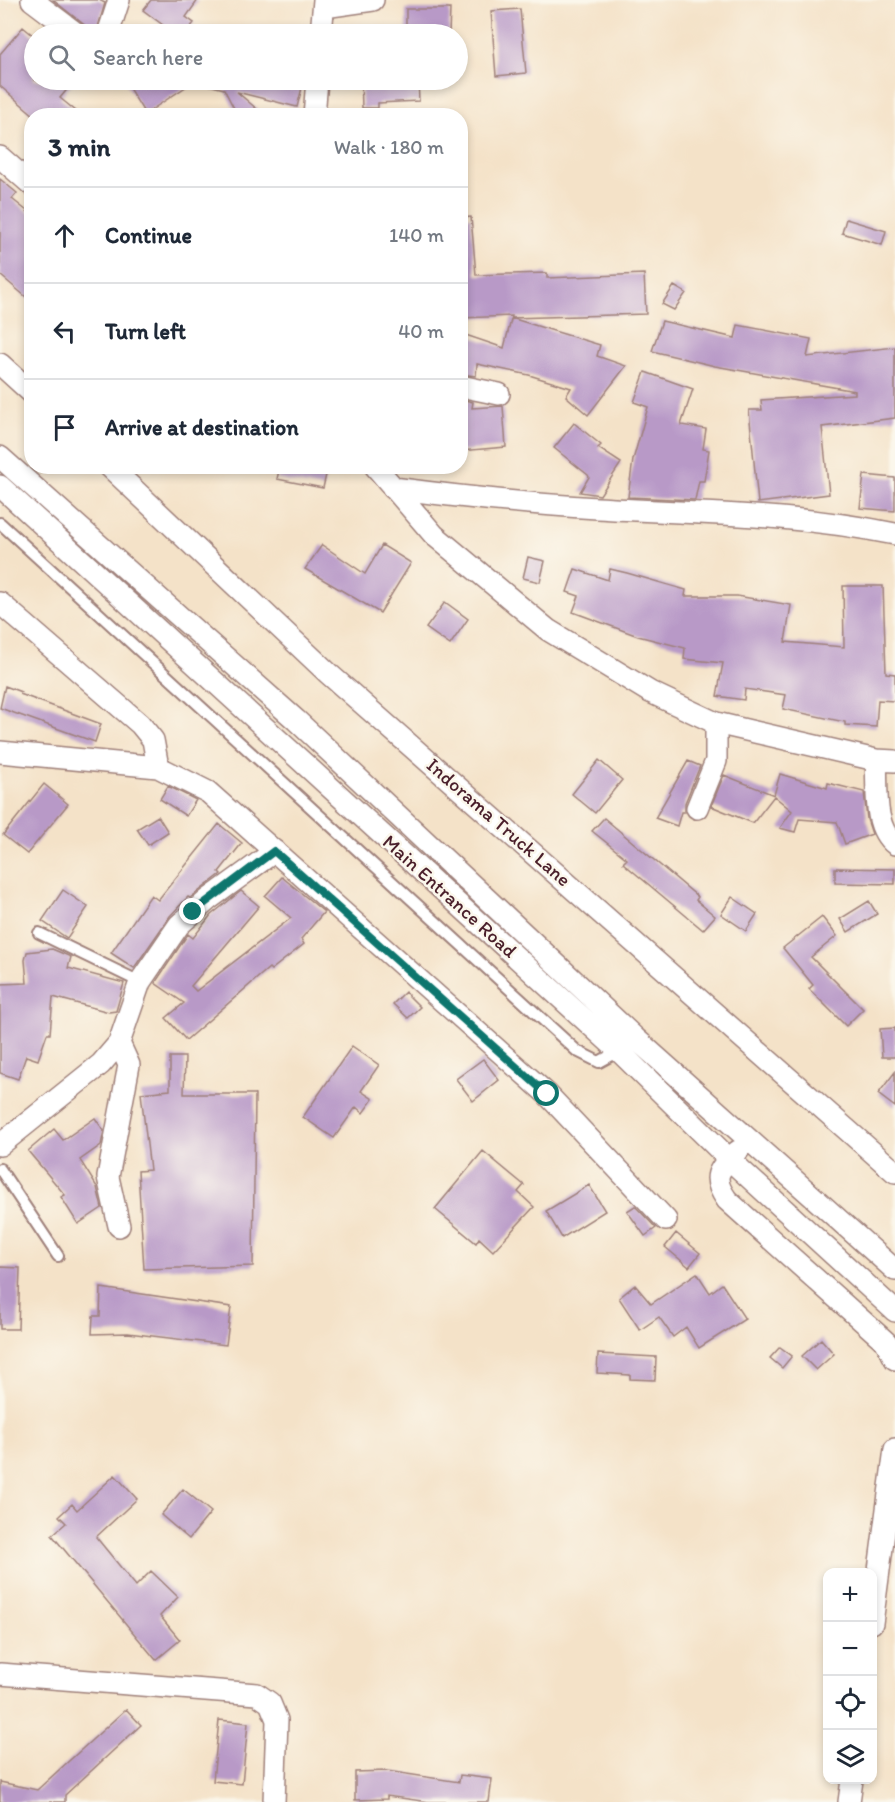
<!DOCTYPE html>
<meta charset="utf-8">
<style>
body{margin:0;font-family:Itim,sans-serif;background:#f2f2f3;color:#1f2937}
.controls{position:absolute;right:18px;bottom:18px;display:grid;overflow:hidden;border-radius:12px;box-shadow:0 3px 9px #0003}
.controls button{width:54px;height:54px;display:grid;place-items:center;padding:0;border:0;border-bottom:2px solid #e0e1e3;background:#fff;color:#1f2937;font:30px sans-serif}
.stop{position:absolute;width:18px;height:18px;margin:-14px;border:4px solid #0f766e;border-radius:50%;background:#fff}
.stop.end{background:#0f766e;border-color:#fff;box-shadow:0 2px 6px #0008}
.list{margin:0;padding:0;list-style:none}
h2{display:flex;justify-content:space-between;align-items:center;height:78px;margin:0;padding:0 24px;font-size:26px}
h2 small{font-size:20px;font-weight:400;color:#747a83}
.list li{display:grid;grid-template-columns:39px 1fr auto;gap:18px;align-items:center;box-sizing:border-box;height:96px;padding:0 24px;border-top:2px solid #e0e1e3}
.list b{display:block;font-size:22px;white-space:nowrap}
.list em{font-size:20px;font-style:normal;color:#747a83}
.icon{flex:none;width:33px;height:33px;fill:none;stroke:currentColor;stroke-width:2;stroke-linecap:round;stroke-linejoin:round}
.map{position:relative;flex:none;width:895px;height:1802px;overflow:hidden}
.search{position:absolute;background:#fff;box-shadow:0 3px 9px #0003;left:24px;top:24px;width:444px;height:66px;display:flex;align-items:center;gap:15px;box-sizing:border-box;padding:0 21px;border-radius:33px;color:#747a83;font-size:22px}
.panel{position:absolute;background:#fff;box-shadow:0 3px 9px #0003;left:24px;top:108px;width:444px;height:366px;border-radius:24px}
.map>svg:first-child{display:block}
.building{fill:#b899c7}
.lines{fill:none;stroke-linecap:round;stroke-linejoin:round}
.lane-casing{stroke:#9f807a;stroke-width:14}
.street-casing{stroke:#9f807a;stroke-width:24}
.lane{stroke:#fff;stroke-width:10}
.street{stroke:#fff;stroke-width:21}
.route{stroke:#0f766e;stroke-width:8}
.labels{text-anchor:middle;dominant-baseline:central;stroke-width:5;stroke-linejoin:round;paint-order:stroke}
.street-label{font-size:20px;fill:#4a1f2b;stroke:#fbf7ec}
</style>
<div class="map">
<svg width="895" height="1802" viewBox="0 0 895 1802">
<rect width="100%" height="100%" fill="#fbf7ec"/>
<filter id="ink" filterUnits="userSpaceOnUse"><feTurbulence type="fractalNoise" baseFrequency=".0167" numOctaves="2"/><feDisplacementMap in="SourceGraphic" scale="12" xChannelSelector="R" yChannelSelector="G"/><feConvolveMatrix kernelMatrix="1 2 1 2 8 2 1 2 1" color-interpolation-filters="sRGB"/></filter>
<filter id="wash" filterUnits="userSpaceOnUse"><feTurbulence type="fractalNoise" baseFrequency=".008" numOctaves="4" result="noise"/><feDisplacementMap in="SourceGraphic" scale="24" xChannelSelector="R" yChannelSelector="G"/><feGaussianBlur stdDeviation="1.35" result="paint"/><feColorMatrix in="noise" values="0 0 0 0 0 0 0 0 0 0 0 0 0 0 0 0 0 1.4 0 .05"/><feComposite in="paint" operator="in"/></filter>
<g filter="url(#wash)">
<rect width="100%" height="100%" fill="#f4e2c8"/>
<g id="blocks">
<path class="building" d="M53,0H99L105,3L96,34Z
M151,0H198L186,17L194,23L185,34H175L143,10Z
M406,9H450L449,34H406Z
M520,9L526,73L496,76L491,11Z
M23,27L34,36V80H75L60,98L82,116H35L0,86V54Z
M124,80H196L145,114Z
M209,80H304L297,107L237,92L265,116H238L224,89L208,85Z
M361,80H418L419,101L378,103V108H362Z
M0,179L17,193L12,199L32,215V302L0,275Z
M471,217L476,275L547,273V278L644,274L646,314L511,318L600,345L597,356L626,366L588,415L566,396L571,388L529,375L477,364L476,376L460,374V333L504,348L512,316L460,318V218Z
M846,219L886,231L882,245L842,233Z
M674,286L686,293L674,310L662,304Z
M662,321L735,338L738,325L811,339L807,357L895,347V418L822,427L829,494L758,503L749,410H762L761,400L855,394V391L715,366L652,351Z
M645,372L693,389L681,425L706,429L703,449L709,450L704,481H699L695,500L628,497L633,460L648,407L634,402Z
M460,399L473,402L472,408L503,406L506,447L460,451Z
M574,423L601,445L598,448L621,463L600,495L580,492L589,477L588,475L554,448Z
M280,466H328L323,488L277,479Z
M864,475L895,478V511L860,508Z
M322,545L365,574L382,545L411,563L380,613L305,569Z
M528,557L545,561L540,582L523,578Z
M575,569L608,580L610,569L627,573L686,590L685,596H737L791,605L785,642L844,647L843,586H883L886,673L895,674V701L878,700L876,727L845,725V722L783,709L786,695L745,689L744,700L717,696L723,663L684,659L685,648L638,636L573,612L579,596L567,592Z
M445,602L468,619L450,645L426,628Z
M5,686L21,692L20,694L101,724L95,742L0,708Z
M599,760L622,780L595,813L572,794Z
M688,761L700,766L685,803V812H681L677,826L655,818Z
M780,774L827,788L828,783L864,792L867,819L872,834L845,844L837,822L799,819L795,832L780,828L792,811L774,796L753,823L711,806L724,775L774,795Z
M44,784L68,804L27,854L3,835Z
M168,786L196,800L186,816L160,799Z
M158,816L168,832L148,845L137,829Z
M604,818L698,897L696,900L715,916L703,930L623,863L627,859L592,831Z
M219,824L242,843L219,872L221,874L190,898L188,897L170,916L134,968L111,953L151,895L158,900Z
M835,868L895,869V884L835,883Z
M282,877L324,912L301,939L304,944L271,970L269,968L186,1040L166,1018L184,1003L155,983L188,934L193,938L211,915L241,891L259,906L191,986L196,991L291,918L265,896Z
M63,890L88,907L67,938L42,921Z
M732,897L757,914L746,931L721,914Z
M869,901L877,914L848,932L840,919Z
M822,917L837,936L811,957L863,1009L846,1026L809,989L813,985L783,948Z
M52,949L71,957L68,968L124,983L116,1011L109,1012L53,997L50,1034H47L38,1060L26,1056L18,1079L0,1073V984L27,983L25,960L27,952Z
M405,992L420,1007L408,1018L393,1004Z
M895,1028V1057H882L880,1029Z
M352,1046L379,1065L361,1091L373,1099L363,1113L356,1107L334,1138L303,1117Z
M170,1057H185L184,1094H255L253,1266L144,1269L138,1171L150,1170L141,1093L170,1090Z
M483,1059L499,1080L473,1101L456,1079Z
M895,1072V1107L878,1094Z
M95,1118L104,1131L101,1145L80,1160L97,1187L102,1208L78,1224L61,1197L65,1195L28,1151L54,1129L63,1140Z
M483,1151L524,1185L518,1192L534,1207L493,1251L479,1238L476,1243L435,1209Z
M589,1185L605,1211L562,1238L546,1211Z
M635,1206L656,1228L645,1236L627,1211Z
M676,1233L700,1253L689,1267L665,1247Z
M0,1267L20,1268L18,1329H0Z
M697,1273L710,1293L722,1284L745,1319L699,1348L686,1327L673,1337L659,1317L640,1330L619,1298L635,1285L651,1304Z
M101,1288L231,1307L226,1345L128,1333L92,1334L93,1316H100Z
M821,1339L834,1354L816,1370L802,1356Z
M780,1347L792,1356L782,1368L770,1358Z
M598,1354L656,1357L655,1380L630,1379V1375L597,1373Z
M115,1475L137,1499L96,1537L136,1586L151,1571L178,1597L160,1616L180,1640L156,1660L52,1535L66,1523L59,1516L72,1504L77,1510Z
M183,1489L211,1512L189,1539L161,1515Z
M126,1709L141,1725L65,1795V1802H0V1782L37,1790Z
M219,1720L248,1723L242,1784L213,1781Z
M387,1771L459,1782L460,1775L492,1779L489,1802H429L387,1796V1799L355,1800V1772Z"/>
</g>
</g>
<g filter="url(#ink)">
<use href="#blocks" fill-opacity="0" stroke="#9f807a" stroke-width="1.5"/>
<g class="lines">
<g class="lane-casing">
<path id="lane" d="M0,523L577,1051L599,1062L621,1050
M39,933L140,982
M0,1169L58,1256"/>
</g>
<g class="street-casing">
<path id="street" d="M32,0L77,34
M324,7L373,0
M108,34L119,0
M321,34L324,0
M314,116L317,80
M0,157L32,185
M0,364L32,393
M460,386L499,394
M0,457L296,720L635,1038L895,1270
M109,466L329,674L895,1172
M375,466L434,535L548,630L650,692L716,723L876,760L895,761
M0,486L619,1051L729,1159L895,1311
M393,488C461,497 528,504 597,508C699,514 794,513 895,534
M0,603L140,724L153,740L158,767
M0,752L158,767L208,792L547,1094L666,1220
M876,760C878,786 872,827 895,844
M697,808L716,761V723
M0,1145L101,1064L119,1043L140,982L179,925L209,899L275,851
M738,1151C719,1169 710,1176 727,1200L886,1342L895,1359
M119,1226L108,1177L129,1065L119,1043
M872,1623L895,1449
M0,1674L257,1694L270,1703L277,1720L274,1802
M849,1802L852,1780"/>
</g>
<use href="#lane" class="lane"/>
<use href="#street" class="street"/>
</g>
</g>
<g class="lines" filter="url(#ink)">
<path class="route" d="M193,912L274,851L547,1094"/>
</g>
<g class="labels">
<g class="street-label">
<text transform="translate(499 822) rotate(41)">Indorama Truck Lane</text>
<text transform="translate(450 896) rotate(42)">Main Entrance Road</text>
</g>
</g>
</svg>
<div class="controls">
<button>+</button>
<button>−</button>
<button><svg class="icon" aria-label="locate" viewBox="0 0 24 24"><circle cx="12" cy="12" r="6"/><path d="M12 2v4M12 18v4M2 12h4M18 12h4"/></svg></button>
<button><svg class="icon" aria-label="layers" viewBox="0 0 24 24"><path d="M12 4l9 5-9 5-9-5zM3 14l9 5 9-5"/></svg></button>
</div>
<div class="stop" style="left:547px;top:1094px"></div>
<div class="stop end" style="left:193px;top:912px"></div>
<div class="search"><svg class="icon" aria-label="search" viewBox="0 0 24 24"><circle cx="10" cy="10" r="6"/><path d="M15 15l6 6"/></svg>Search here</div>
<section class="panel">
<h2>3 min<small>Walk · 180 m</small></h2>
<ul class="list">
<li><svg class="icon" aria-label="ahead" viewBox="0 0 24 24"><path d="M12 20V5M6 11l6-6 6 6"/></svg><div><b>Continue</b></div><em>140 m</em></li>
<li><svg class="icon" aria-label="left" viewBox="0 0 24 24"><path d="M17 20v-9H6M10 6l-5 5 5 5"/></svg><div><b>Turn left</b></div><em>40 m</em></li>
<li><svg class="icon" aria-label="arrive" viewBox="0 0 24 24"><path d="M6 21V4h12l-3 4 3 4H6"/></svg><div><b>Arrive at destination</b></div></li>
</ul>
</section>
</div>
